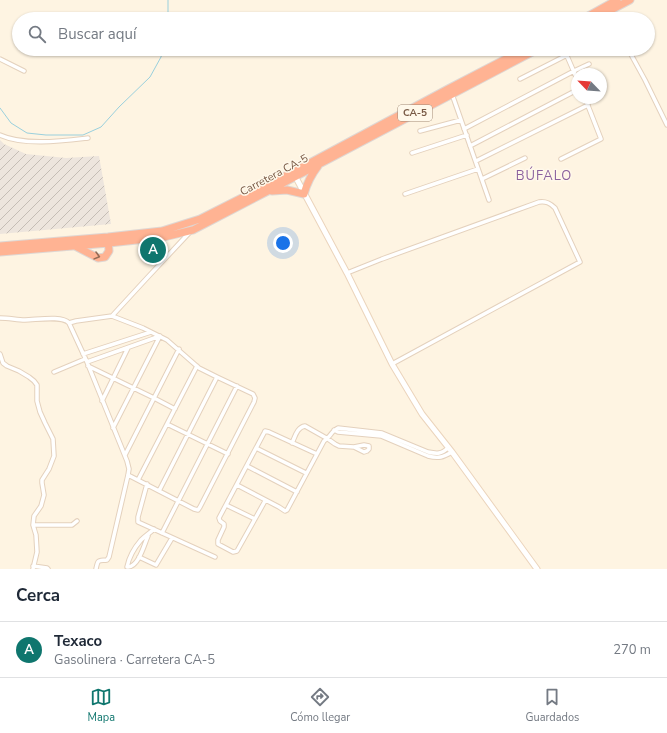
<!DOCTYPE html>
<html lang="es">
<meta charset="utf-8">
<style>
body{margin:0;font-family:"Nunito Sans",sans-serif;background:#f6f6f7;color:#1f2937}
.compass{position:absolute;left:571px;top:68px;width:36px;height:36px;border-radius:50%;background:#fff;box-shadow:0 1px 3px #0004;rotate:295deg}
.you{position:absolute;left:283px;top:243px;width:14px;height:14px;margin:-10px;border:3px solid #fff;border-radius:50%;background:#1a73e8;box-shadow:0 0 0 6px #1a73e833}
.badge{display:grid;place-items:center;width:26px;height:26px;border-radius:50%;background:#0f766e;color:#fff;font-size:13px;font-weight:700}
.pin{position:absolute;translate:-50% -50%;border:2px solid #fff;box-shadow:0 1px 4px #0006}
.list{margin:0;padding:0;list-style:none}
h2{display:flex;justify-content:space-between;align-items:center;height:52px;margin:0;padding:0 16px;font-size:17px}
h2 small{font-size:13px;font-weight:400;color:#747a83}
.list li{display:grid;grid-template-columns:26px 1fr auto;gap:12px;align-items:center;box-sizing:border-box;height:56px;padding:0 16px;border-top:1px solid #e0e1e3}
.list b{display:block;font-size:15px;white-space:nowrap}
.list p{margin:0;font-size:13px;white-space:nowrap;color:#747a83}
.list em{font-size:13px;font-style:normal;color:#747a83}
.icon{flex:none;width:22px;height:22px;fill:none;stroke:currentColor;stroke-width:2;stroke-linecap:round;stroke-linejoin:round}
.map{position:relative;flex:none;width:667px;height:569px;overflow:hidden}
.search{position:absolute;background:#fff;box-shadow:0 1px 3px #0004;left:12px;right:12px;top:12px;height:44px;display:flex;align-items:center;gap:10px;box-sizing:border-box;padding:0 14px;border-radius:22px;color:#747a83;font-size:15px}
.sheet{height:108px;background:#fff}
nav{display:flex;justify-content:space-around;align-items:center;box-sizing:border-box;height:56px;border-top:1px solid #e0e1e3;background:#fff;font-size:11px;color:#747a83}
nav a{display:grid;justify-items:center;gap:2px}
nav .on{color:#0f766e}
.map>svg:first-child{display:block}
.industrial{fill:url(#industrial-furrows)}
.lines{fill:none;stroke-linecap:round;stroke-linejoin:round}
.stream{stroke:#9ad0dd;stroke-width:1}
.street-casing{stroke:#e4d1bd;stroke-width:5.5}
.secondary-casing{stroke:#ebd4bc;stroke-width:7}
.highway-casing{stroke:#dfd7d3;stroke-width:9}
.street{stroke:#fff;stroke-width:3.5}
.secondary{stroke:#fff;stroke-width:5}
.highway{stroke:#ffb393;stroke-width:7}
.oneway{stroke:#946c55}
.labels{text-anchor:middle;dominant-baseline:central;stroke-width:3;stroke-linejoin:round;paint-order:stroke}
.shield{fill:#fff8ea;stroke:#a18977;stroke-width:1}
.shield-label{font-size:10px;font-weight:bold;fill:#795a46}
.street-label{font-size:11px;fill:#795a46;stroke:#fff8ea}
.quarter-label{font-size:13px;letter-spacing:1px;fill:#8b609d;stroke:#fff8ea}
</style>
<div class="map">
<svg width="667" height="569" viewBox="0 0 667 569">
<defs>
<pattern id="industrial-furrows" width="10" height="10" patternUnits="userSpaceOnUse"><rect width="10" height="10" fill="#ede5dd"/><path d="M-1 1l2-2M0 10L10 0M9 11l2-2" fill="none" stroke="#c5bdb5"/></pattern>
</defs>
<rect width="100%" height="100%" fill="#fef4e2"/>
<path class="industrial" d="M0,140L4,144L26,154L66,158L99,156L111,224L0,234Z"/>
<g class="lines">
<path class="stream" d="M168,0V19
M0,108L11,123L27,133L46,135H83L101,127L119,107L150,77L161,57L163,49"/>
<g class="street-casing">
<path id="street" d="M564,49L577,79
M628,49L645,80L667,125
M0,59L24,71
M520,79L567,55
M452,94L489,200
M464,129L574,71L589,64
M420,131L461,120
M0,135C24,146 62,141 88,138
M470,146L577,90
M412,153L467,135
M561,159L601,139L585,98
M476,161L588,105
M482,179L525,158
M405,194L478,169
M347,273L382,259L539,202C546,201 550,203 555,208L580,262L392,364
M112,316L143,328L167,340L199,368L217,377L253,394L255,398L254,402L200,507L198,510L194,509L128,475
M0,318C9,318 17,320 25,320C36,320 62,315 69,323L76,321L112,316L147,278L190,232
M69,323L87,362L127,461L129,469L128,475L109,557L107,560C98,561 98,559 96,569
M0,354L3,363L7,366L19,371L29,377L34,381L37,385V401L40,412L45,423L53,439L54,456L49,469L42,480V483L44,495L41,506L34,516L33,525L36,535L37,552L33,569
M83,354L151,332
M87,362L160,336
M88,366L154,398L175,409
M54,372L85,359
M102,401L128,348
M167,424L228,454
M113,428L160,336
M334,430L338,432L381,436L428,456C439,459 443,457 452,452
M292,443C295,437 297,427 305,426L328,439L335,444L339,446L354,447L364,445L369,446V449L367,451L364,452L354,447
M256,448L306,473
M125,455L179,349
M247,466L297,492
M138,480L197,366
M147,484L138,517V522L215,557
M237,485L279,507L285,511L287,510L324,441C330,438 331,431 338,428L382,433L428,452C438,454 441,454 448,448
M159,491L217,377
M265,501L237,551L233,552L218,544V540L224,527V524L220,521L219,518L264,433L265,431L269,432L317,454
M226,505L255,519
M33,525H72L77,521
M162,533L237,386
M148,536C144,545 139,566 128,567H127C129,557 135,547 141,540C145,536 150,533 154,529
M139,557L156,565L172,538
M33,566L47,568L48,569"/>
</g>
<g class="secondary-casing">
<path id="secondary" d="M294,174L347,273L392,364L422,414L452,452L537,569"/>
</g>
<g class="highway-casing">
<path id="highway" d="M583,19L617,0
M594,19L630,0
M272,191L287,190L304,194C307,183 311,175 318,166
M0,246L108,237L162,231L200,219L293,172L448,89L525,49
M75,246L98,258L105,257L109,251L108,240
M0,252L109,243L164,237L193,230L268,191L538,49"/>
</g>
<use href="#street" class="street"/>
<use href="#secondary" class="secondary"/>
<use href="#highway" class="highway"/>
</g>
<defs><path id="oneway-chevron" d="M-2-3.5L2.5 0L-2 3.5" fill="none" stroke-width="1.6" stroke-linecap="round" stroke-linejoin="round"/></defs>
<use class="oneway" href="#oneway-chevron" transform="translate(97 256) rotate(15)"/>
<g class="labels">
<rect class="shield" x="398" y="105" width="34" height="16" rx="3"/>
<g class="shield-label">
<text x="415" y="113">CA-5</text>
</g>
<g class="street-label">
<text transform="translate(274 175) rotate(-28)">Carretera CA-5</text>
</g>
<g class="quarter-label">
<text x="544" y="176">BÚFALO</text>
</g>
</g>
</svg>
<svg class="compass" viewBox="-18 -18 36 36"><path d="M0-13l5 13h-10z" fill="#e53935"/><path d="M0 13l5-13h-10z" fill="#747a83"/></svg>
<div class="you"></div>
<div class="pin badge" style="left:153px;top:250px">A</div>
<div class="search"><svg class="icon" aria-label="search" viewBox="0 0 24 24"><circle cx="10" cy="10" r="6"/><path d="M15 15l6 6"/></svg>Buscar aquí</div>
</div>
<section class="sheet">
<h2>Cerca<small></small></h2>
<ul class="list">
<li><span class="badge">A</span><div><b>Texaco</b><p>Gasolinera · Carretera CA-5</p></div><em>270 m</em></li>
</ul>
</section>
<nav>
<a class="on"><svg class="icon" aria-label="map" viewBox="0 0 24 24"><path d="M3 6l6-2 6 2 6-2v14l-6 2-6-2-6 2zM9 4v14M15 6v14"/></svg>Mapa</a>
<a><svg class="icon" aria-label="directions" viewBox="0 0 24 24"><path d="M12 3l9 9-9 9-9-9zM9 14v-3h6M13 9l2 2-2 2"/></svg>Cómo llegar</a>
<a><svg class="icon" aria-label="saved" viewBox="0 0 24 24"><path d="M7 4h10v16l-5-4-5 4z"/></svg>Guardados</a>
</nav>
